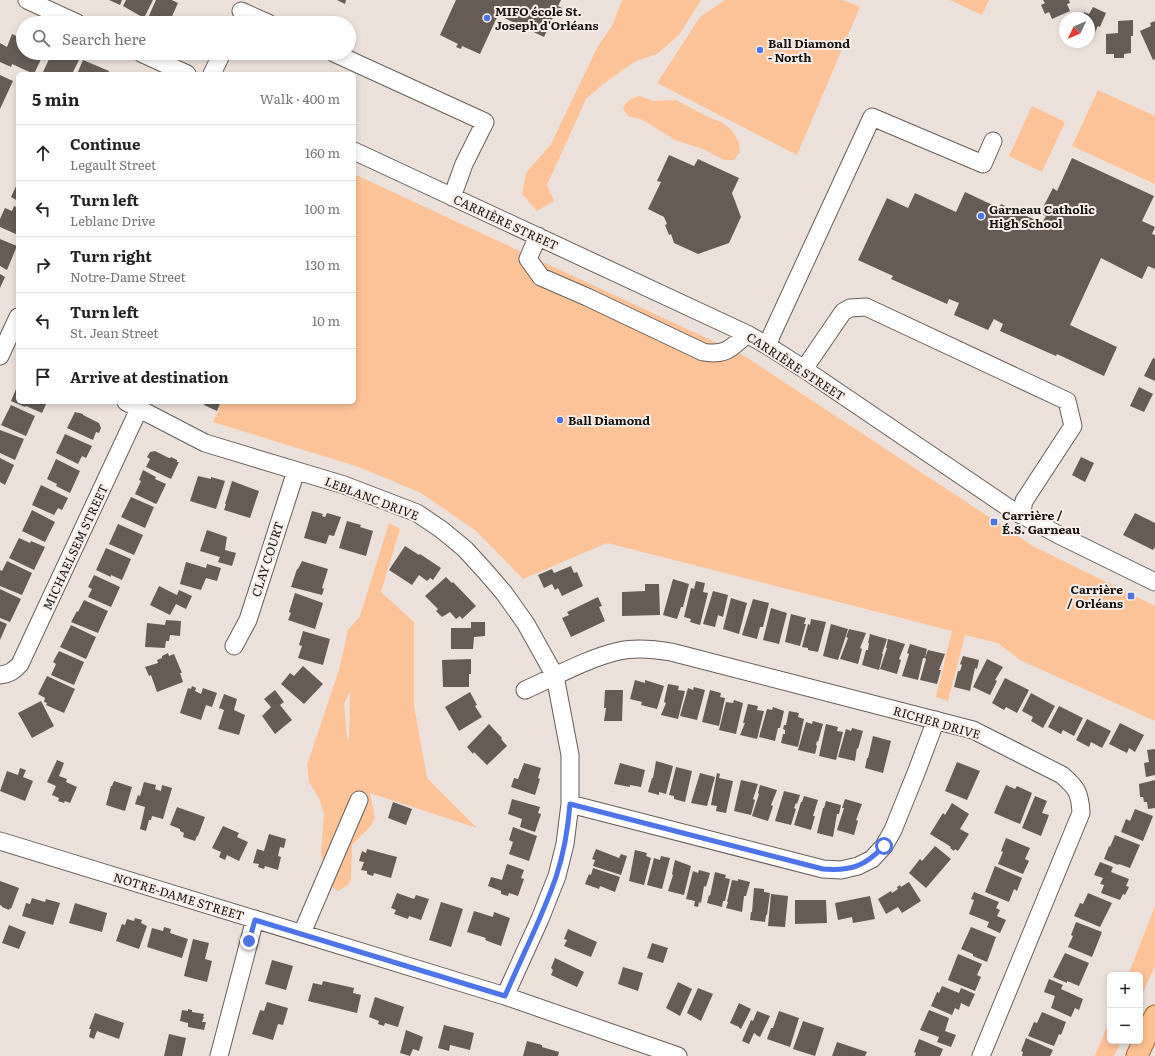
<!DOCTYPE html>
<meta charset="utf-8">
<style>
body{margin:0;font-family:Literata,serif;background:#f2f2f2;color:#222}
.controls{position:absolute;right:12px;bottom:12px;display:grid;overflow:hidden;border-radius:6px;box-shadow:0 2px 6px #0003}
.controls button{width:36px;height:36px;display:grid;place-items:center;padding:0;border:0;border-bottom:1px solid #e0e0e0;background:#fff;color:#222;font:20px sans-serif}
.compass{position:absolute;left:1059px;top:12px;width:36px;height:36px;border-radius:50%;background:#fff;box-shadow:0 2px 6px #0003;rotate:226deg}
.stop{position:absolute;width:12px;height:12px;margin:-9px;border:3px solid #4d74e8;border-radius:50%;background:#fff}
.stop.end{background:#4d74e8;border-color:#fff;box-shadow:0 1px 4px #0008}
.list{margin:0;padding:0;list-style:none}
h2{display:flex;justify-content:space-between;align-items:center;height:52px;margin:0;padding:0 16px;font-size:17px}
h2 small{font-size:13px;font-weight:400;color:#767676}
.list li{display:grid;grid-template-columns:26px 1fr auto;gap:12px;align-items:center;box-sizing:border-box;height:56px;padding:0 16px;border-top:1px solid #e0e0e0}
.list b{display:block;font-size:15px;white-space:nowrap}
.list p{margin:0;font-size:13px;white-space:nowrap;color:#767676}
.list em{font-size:13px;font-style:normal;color:#767676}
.icon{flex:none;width:22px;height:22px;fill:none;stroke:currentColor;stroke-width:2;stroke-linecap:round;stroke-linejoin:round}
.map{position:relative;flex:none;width:1155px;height:1056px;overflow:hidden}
.search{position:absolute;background:#fff;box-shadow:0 2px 6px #0003;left:16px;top:16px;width:340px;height:44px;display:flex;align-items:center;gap:10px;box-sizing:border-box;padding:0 14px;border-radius:22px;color:#767676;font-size:15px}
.panel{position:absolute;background:#fff;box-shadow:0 2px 6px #0003;left:16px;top:72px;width:340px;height:332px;border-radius:6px}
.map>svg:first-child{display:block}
.green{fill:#fcc298;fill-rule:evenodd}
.building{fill:#655c56}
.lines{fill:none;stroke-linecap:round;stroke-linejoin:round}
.minor-casing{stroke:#665d56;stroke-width:19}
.major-casing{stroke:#aa6834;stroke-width:23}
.minor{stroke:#fff;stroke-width:17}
.major{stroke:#fcc191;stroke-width:21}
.route{stroke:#4d74e8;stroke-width:5}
.poi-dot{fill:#4d74e8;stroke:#f9eee7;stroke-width:1.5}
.labels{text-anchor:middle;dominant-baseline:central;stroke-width:4;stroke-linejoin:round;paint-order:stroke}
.poi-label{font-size:12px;font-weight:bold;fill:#161210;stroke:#f9eee7;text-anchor:start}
.street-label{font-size:12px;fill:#161210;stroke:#f9eee7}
</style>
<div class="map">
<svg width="1155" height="1056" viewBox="0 0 1155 1056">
<rect width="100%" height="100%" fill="#ece1da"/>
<path class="green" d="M622,0H701L679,35L657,54L636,61L603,84L586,99L547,185L554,201L537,211L522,194L526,173L551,144L598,46L612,26Z
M725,0H843L860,7L797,155L657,83L700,17Z
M950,0H989L982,15Z
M1098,90L1155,116V184L1072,146Z
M640,96L653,101L676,100L708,117L721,122L732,130L739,142L740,152L734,160H724L703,149L675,140L643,120L628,116L623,109C625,102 633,97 640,96Z
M1032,106L1065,122L1042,172L1009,156Z
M354,174L743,355L1033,546L1155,606V721L1020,660L998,643L965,635L948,701L936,697L952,631L607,543L523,579L476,531L421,493L359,467L213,422L222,402H354Z
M389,523L400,529L381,592L414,622V705L427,778L477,828L370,793L375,818L371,826L352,845L351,880L348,885L338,891L329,885L321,853L324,814L319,798L309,782L307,765L339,670L348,630L360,616ZM350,692L349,740L347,736L344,704Z
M1155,906V966L1140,999V975H1128Z
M1110,1019V1041H1121L1114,1056H1095Z"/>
<path class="building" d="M109,0H122L120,5Z
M126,0H153L144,18L123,6Z
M156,0H172L178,3L169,23H158L148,18Z
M337,0H346L345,4Z
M456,0H561L558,6L562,8L560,13L556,11L544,37L498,15L480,54L462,46L461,49L456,47L458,44L440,35Z
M1043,0H1069L1070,3L1067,4L1070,11L1052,19L1049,12L1045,14L1041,5L1045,3Z
M1093,7L1106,13L1100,27L1098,26L1090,42L1089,41V18H1074L1076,13L1083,16L1084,12L1089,14Z
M1133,20V36H1131V53L1124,54V58H1114V54H1106V34L1118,33V21Z
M1155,21V59L1153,60L1140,31L1151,26L1150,23Z
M12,34L23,39V53H44L34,74L12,64L11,67L0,62V43L7,47Z
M52,53H71L80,58L72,74H42Z
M83,60L109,71L108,74H77Z
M0,75L13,81L0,109Z
M669,155L694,166L698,159L739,178L732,193L741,217L729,243L698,254L674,243L671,234L669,235L665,225L667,224L664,217L648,209L661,182L657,181Z
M1072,158L1154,196L1142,221L1155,227L1152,234L1155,235V269L1148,266L1142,279L1101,258L1070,325L1117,347L1104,376L1057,354L1056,356L1000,331L1003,324L994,319L988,330L954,315L959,303L949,299L947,304L891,279L893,276L858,260L887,198L908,208L915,193L956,212L965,192L999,208L1001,204L1042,223L1046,216L1040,213L1053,188L1057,191Z
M18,182V201L11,197Z
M14,206L18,208V235L0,227V219L5,208L12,211Z
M0,239L17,246L7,270L0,266Z
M0,274L5,277L0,288Z
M1153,358L1155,359V381L1144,376Z
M1139,387L1153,394L1144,412L1130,406Z
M16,389L18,390V402H47L42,413L26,406L25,407L11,401Z
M206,402H221L217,411L204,405Z
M11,405L35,416L26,436L1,425Z
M75,412L83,414V415L99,423L101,428L99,433L96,432L93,440L67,428Z
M0,430L24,439L15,460L0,453Z
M65,434L92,446L86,458L82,456L78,464L56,453Z
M155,451L169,458H170L171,457L177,460V462H179L171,479L146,467L150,459L147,457L150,452Z
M1081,457L1094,463L1085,482L1072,475Z
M0,458L14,465L5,485L0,482Z
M56,459L80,471L70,493L56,486L57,484L47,479Z
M143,470L156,477L155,479L166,484L157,503L156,504L135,494L141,481L139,480Z
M198,476L211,479V477L225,481L216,509L190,501Z
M232,481L259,491L250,518L224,510L226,504H225Z
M41,485L68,498L62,510L58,508L54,515L32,505Z
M131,497L154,507L145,528L121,517Z
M32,510L55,522L45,542L22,531Z
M312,511L323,514L322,516L325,517L327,513L341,517L334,536L329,535L326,544L304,538Z
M1135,513L1155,523V547L1153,550L1123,535Z
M347,521L361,525L360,527L373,531L366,556L339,548Z
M118,524L143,535L134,555L109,544Z
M207,530L227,537L225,550L236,553L232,566L218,562L220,557L200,551Z
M19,538L30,543L31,541L45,547L34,570L9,558Z
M405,546L419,555L420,554L441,568L433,580L430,578L427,581L419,575L412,585L389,570Z
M106,548L131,559L122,580L111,575V577L96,570Z
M7,561L32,573L22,595L0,586V570L2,571Z
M302,561L328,569L322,588L324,589L322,595L291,587L297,569H298Z
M186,562L206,568L207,564L221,568L217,581L206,578L201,590L180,584Z
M571,566L574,573L577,572L583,586L562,596L558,588L555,590L552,584L544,588L538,575L552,569L554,573Z
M94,575L120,587L111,607L88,597L92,589L88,587Z
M446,577L452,583L453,582L476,606L462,619L460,616L456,619L450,612L442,617L436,611L438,609L425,596Z
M673,579L689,584L683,607H681L677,619L663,615Z
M696,581L705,583L703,592L708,593L700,625L690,622L691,619L684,617L691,588L694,589Z
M645,584H659L660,615L622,616V592L645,591Z
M159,586L177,595L179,590L192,596L186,609L176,604L170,615L150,605Z
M0,589L21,599L10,622L0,618Z
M713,591L728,595L723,617L718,615L715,627L703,624Z
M295,593L323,603L315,629L288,620L291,613L289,612Z
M598,597L602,606L599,607L605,621L571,637L562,618L569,615L567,612Z
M731,598L747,603L739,634L723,629Z
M753,599L769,603L763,627H760L757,639L742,635Z
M84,600L108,611L98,633L71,622L77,611L78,612Z
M771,608L787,613L779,644L763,640Z
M791,614L806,618L804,624H806L800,646L785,642Z
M811,619L826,622L818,652L808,650V648L802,647L808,624L810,625Z
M166,620L181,621L180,636L170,635L169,641H166L165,648L145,647L147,623L165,625Z
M0,621L7,624L0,640Z
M471,622H485V636L474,637L473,649H451V628H471Z
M831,624L848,629L838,660L823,656Z
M71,625L96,637L86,659L60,647Z
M849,629L866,633L860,648L862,649L858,664L840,659L848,638L846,637Z
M303,631L330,639L323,665L298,658L302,646L299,645Z
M870,634L887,639L882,654H883L879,670L862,665L866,650H868L869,643H868Z
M888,639L905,644L899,659L901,660L897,674L880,669L887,648H886Z
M910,644L927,649L925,658H923L918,680L902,676L909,654L907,653Z
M928,650L945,654L939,670H941L937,684L920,680L926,659L925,658Z
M59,651L84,662L74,685L51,675L56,664L53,662Z
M168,653L169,656L174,654L182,673H180L183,682L157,692L151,675L149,676L145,667L158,663L157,660L162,658V656Z
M963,656L979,660L977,669L975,668L970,691L954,687L958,671H960L962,665L960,664Z
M471,659V674H469V687H443L442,660Z
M987,659L1003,667L995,680L997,681L990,695L973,687Z
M303,666L323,684L304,704L281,684L290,673L294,676Z
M47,676L75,689L64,713L46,705L47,703L44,702L45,698L38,694Z
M1005,678L1029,690L1017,713L1006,707L1004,710L992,703Z
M635,680L645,683V680L664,686L657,709L641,705L642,702L630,699Z
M668,684L679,686L678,690L685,691L678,719L661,715L666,703L664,702Z
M192,686L196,688L195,691L201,694L203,688L217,693L212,707L206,705L201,720L180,713L188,688L191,689Z
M694,687L705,690L697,720L680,716L688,688L693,690Z
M275,690L284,702L280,705L292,720L275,734L262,716L271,707L264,699Z
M605,690H623L622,721H604L606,708H604Z
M710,690L721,693L720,697L725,698L719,726L702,722Z
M470,692L477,705L475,706L482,717L459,731L445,707Z
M1031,693L1055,706L1043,728L1031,721L1033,717L1022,711Z
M224,694L237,699L234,710L245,715L239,735L218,729L224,710L219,708Z
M734,700L743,703L736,734L719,730L726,702L733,703Z
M41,701L54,726L32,738L18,713Z
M748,704L758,706L757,710L764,711L757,739L740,735L745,723H743Z
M1059,706L1083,718L1074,736L1063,730L1061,734L1048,727Z
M773,707L784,711L780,728H778L775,741L759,737L767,709L772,710Z
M789,711L799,713L798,717L804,719L798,747L781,743L783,734H785V730L783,729L784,725H786Z
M1087,719L1111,731L1102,748L1091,742L1089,747L1076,740Z
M813,721L823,724L818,742L817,741L816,745L817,746L815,754L798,750L806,722L812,724Z
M1120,723L1144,735L1135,752L1129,748L1127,753L1109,744Z
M489,724L502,738L501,739L507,746L487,765L474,752L473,754L467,747Z
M826,724L838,727L837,731L843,732L836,760L819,756Z
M852,728L863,731L858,749L857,748L855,761L838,757L846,729L851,731Z
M873,736L891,741L883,773L865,768L867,758H868Z
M1155,749V775L1146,777L1144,763L1149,762L1147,750Z
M57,760L64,763L59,776L67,779L66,782L77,787L70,803L65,801L64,803L58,801L59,798L52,795L56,786L47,782Z
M656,761L673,766L666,794L659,792V795L648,792L652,778H653Z
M957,762L980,771L967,800L945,791Z
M524,763L541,768L538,778L540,779L535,795L511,787L514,778L518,779Z
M620,763L645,770L641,787L630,785V787L614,784Z
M676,767L692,771L685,802L674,799V796L669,795Z
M20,768L26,770L23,777L33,781L25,801L0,791L7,771L18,775Z
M700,773L715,777L707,806L691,803Z
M717,773L720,774L719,778L733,781L726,813L716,811L717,806L711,805Z
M741,780L758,784L753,799L755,800L751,815L734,811Z
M1155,780V808L1148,809L1147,802H1144L1143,797H1140L1139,784Z
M114,781L132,787L125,811L106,805L111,786H112Z
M144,782L156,785L155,789L161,791L162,785L172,788L163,819L152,816L151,820H149L146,831L140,829L145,807L135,804L138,795L140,796Z
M760,785L777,790L771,805L773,806L768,821L752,816L759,794L758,793Z
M1006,785L1015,789L1017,786L1032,793L1020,824L994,813Z
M784,791L800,795L797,804L796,803L794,808L796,809L791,825L775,821Z
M804,796L818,800L813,816H815L811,830L794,825L801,802H802Z
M1035,796L1047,801L1042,813L1049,815L1041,836L1022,828Z
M512,799L540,807L538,813L541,814L535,832L520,827L522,819L508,814Z
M845,799L862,804L856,820L858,821L854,835L837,830L844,808H842Z
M826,801L841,805L839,814H837L833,837L817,833L823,808H824Z
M393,802L412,809L406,825L388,818Z
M952,803L969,814L960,829L969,834L958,851L955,849L954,851L950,848L951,847L948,845L930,834L943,813L945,815Z
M177,807L205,817L198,836H197L195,841L183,837L184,833L180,831V829L170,825Z
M1135,809L1153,816L1143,841L1121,832L1126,819L1130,821Z
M223,826L239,833L237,837L248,842L239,861L227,855L225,860L219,857L221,852L212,848Z
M513,827L537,836L529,861L509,854L513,842L509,840Z
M269,834L286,839L284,848L280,847L278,856L281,857L278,870L265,866L264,869L258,867L259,864L253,863L257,849L264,851Z
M1115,835L1140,845L1130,868L1119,864L1118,865L1104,859L1109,846L1110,847Z
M1006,838L1030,848L1025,859L1029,861L1023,874L998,864L1003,852L1001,851Z
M935,846L951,859L926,888L909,873L920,859L922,861Z
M367,849L397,857L391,878L374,873L373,876L367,874V871L361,870L364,862L359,861L362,851L366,853Z
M596,849L619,858L621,854L627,856L621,875L593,866L595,860L592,859Z
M635,850L647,853L646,856L651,858L644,885L629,881Z
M661,856L670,858L662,889L647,885L654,858L660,860Z
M675,860L691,866L684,895L668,891L673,875L672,874Z
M1100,862L1113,867L1111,872L1129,879L1126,886L1129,887L1125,895L1123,894L1120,900L1101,893L1104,885L1100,884L1103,878L1094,875Z
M507,864L524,870L521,878L524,879L518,896L509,893L508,896L501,894V891L488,886L491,877L502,880Z
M995,866L1022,878L1017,891L1014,889L1009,902L985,892Z
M593,868L620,877L615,892L600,886L599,889L585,884L589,874L591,875Z
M699,870L710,873L706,887L704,886L701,903L699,902L698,907L694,906L695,901L686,899L693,871L698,873Z
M715,872L726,875L725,878L730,879L725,901H723L722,907L707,903L709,895L710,896Z
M738,879L750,882L746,896H744L742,912L726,908L728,902H727L732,880L738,881Z
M0,881L19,888L11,909L10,908L9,910L2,907V906L0,905Z
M909,882L921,901L902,913L898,907L886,914L878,899L891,891L892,893L898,889L897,887L900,885L901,887Z
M754,888L764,889V892L770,893L767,915H766L765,922L750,920L751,912H752Z
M974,892L999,902L996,908L1000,910L997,916L1006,920L1000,933L987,927L989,922L969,914L974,900L971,899Z
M397,893L414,899L416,895L429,899L421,920L409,916L408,919L394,914L396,910L391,908Z
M1088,893L1112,903L1100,927L1074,916L1080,903L1083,904Z
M771,894L788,896L785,927L768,926Z
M870,896L875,919L853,923L852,917L838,920L835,903Z
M32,898L45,902L46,899L60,903L53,925L22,916L26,903L30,904Z
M795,900H826L827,923L795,924Z
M441,902L463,909L451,947L429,940Z
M75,903L107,913L102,932L69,923Z
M474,911L493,917L494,912L510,918L501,946L485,940L486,938L467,932Z
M135,918L142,920L141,923L147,926L139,949L116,941L122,924L125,925L127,919L134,921Z
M1076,922L1102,932L1092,957L1068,947L1073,936L1071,935Z
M9,925L26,932L19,949L2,943Z
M164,927L171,929L170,933L188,939L182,958L147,947L152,928L163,931Z
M971,927L996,937L987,962L973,956V954L961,949Z
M568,929L597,942L591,957L564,946L567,940L564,939Z
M193,939L209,943L205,959L212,961L207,982L184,976Z
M652,943L668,948L663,963L647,958Z
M1065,953L1089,963L1079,986L1067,981V983L1053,977Z
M958,954L982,964L977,975L981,977L975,991L948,980Z
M555,958L584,972L577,987L551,975L553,970L551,968Z
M272,960L293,966L286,990L265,984Z
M623,967L643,973L638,991L618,984Z
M1049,979L1063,985L1061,989L1083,999L1079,1010L1075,1008L1071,1017L1051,1008L1055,996L1044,992Z
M323,981L354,988L353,993L361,995L357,1013L308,1001L313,983L322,985Z
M678,982L692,989L680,1016L666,1008Z
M942,986L959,993L961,988L975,994L969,1007L961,1003L959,1010L955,1008L952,1015L931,1006L937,992L939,993Z
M698,988L713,994L701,1021L687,1013Z
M375,997L404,1007L398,1027L385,1023L384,1026L378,1024L379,1021L369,1017Z
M267,1002L288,1008L283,1025L278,1024L273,1040L252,1034L260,1010L264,1011Z
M739,1003L751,1009L741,1029L739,1028V1027L730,1023Z
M188,1009L192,1010V1012L204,1014L203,1017H204L202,1022H206L204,1030L188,1027V1023L180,1021L182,1010L188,1011Z
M929,1010L949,1018L945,1031L956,1035L951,1047L937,1042L939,1037L920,1030Z
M757,1011L770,1016L760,1037L756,1035V1034L754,1033L749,1044L742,1041L751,1020L753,1021Z
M779,1011L799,1018L790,1047L767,1039L771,1028H773Z
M1042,1012L1066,1022L1061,1035L1059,1034L1054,1046L1028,1036L1034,1022L1037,1023Z
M95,1013L124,1023L119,1039L97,1031L94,1039L89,1037L91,1029H89Z
M803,1021L824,1028L815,1056L793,1049Z
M444,1025L474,1033L470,1050L450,1045L449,1051L438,1048Z
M406,1030L423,1037L419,1051L413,1049L410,1056L400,1053Z
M169,1034L186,1038L182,1056H164Z
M1026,1038L1053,1050L1050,1056H1022L1023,1052L1021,1051Z
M919,1039L943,1049L940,1056H915L916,1053L914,1052Z
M527,1041L542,1045V1047L559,1052L558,1056H523Z
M837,1042L867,1052L865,1056H832Z"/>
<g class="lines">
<g class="minor-casing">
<path id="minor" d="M27,0L77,23
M241,11L268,23
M141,53L187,74
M334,53L485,122L464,164L452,197
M212,74L222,53
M354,151L747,334L768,346L804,369L1009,508L1057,534L1155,582
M538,236L528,259L541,277L587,297L703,352C726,356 731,348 747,334
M768,346L771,336L872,117L983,164L993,141
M0,356L18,317
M804,369L843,312L850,308L866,307L1067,401L1073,426L1024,501L1021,515
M126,402L205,443L344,485L417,513L442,530L465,549L486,572L504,593L526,624L555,676L570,755V804L565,844L557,876L540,919L505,996
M234,646L248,620L296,471
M0,675C9,674 14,671 20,664L139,409
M525,690C554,677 588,658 619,651C636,647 654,649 671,652L973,730L1062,775C1077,788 1080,793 1081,813L981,1056
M570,804L823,869L841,870L858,866L872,859L884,846L893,830L916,773L936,720
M0,841L505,996L678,1056
M302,933L359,800
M219,1056L255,919"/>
</g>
<g class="major-casing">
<path id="major" d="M1137,1056L1155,1016"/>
</g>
<use href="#minor" class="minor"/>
<use href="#major" class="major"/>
</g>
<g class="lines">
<path class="route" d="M249,941L255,920L505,996C522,956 542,918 556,877C564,853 568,829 570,804L823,869C851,871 864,867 884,846"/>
</g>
<g class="poi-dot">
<circle cx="487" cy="18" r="4"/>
<circle cx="760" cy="50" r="4"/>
<circle cx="981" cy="216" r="4"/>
<circle cx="560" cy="420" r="4"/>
<rect x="990" y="518" width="8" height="8" rx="2"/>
<rect x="1127" y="592" width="8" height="8" rx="2"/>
</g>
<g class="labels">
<g class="poi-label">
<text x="495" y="11">MIFO école St.<tspan x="495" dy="14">Joseph d'Orléans</tspan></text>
<text x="768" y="43">Ball Diamond<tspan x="768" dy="14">- North</tspan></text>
<text x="989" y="209">Garneau Catholic<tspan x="989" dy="14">High School</tspan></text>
<text x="568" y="420">Ball Diamond</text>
<text x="1002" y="515">Carrière /<tspan x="1002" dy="14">É.S. Garneau</tspan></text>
<text x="1123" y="589" text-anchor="end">Carrière<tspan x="1123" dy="14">/ Orléans</tspan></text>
</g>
<g class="street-label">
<text transform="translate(506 222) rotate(25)">CARRIÈRE STREET</text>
<text transform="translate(796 366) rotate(33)">CARRIÈRE STREET</text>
<text transform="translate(372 498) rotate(21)">LEBLANC DRIVE</text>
<text transform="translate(75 547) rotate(-65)">MICHAELSEM STREET</text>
<text transform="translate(267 559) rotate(-72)">CLAY COURT</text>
<text transform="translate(937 722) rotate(16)">RICHER DRIVE</text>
<text transform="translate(179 896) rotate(17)">NOTRE-DAME STREET</text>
</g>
</g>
</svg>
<div class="controls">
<button>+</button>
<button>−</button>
</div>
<svg class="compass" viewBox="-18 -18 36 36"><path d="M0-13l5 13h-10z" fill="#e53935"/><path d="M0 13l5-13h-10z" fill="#767676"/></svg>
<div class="stop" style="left:884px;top:846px"></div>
<div class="stop end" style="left:249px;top:941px"></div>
<div class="search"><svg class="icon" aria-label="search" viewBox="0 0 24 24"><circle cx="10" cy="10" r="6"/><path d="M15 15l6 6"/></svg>Search here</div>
<section class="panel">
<h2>5 min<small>Walk · 400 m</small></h2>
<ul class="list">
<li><svg class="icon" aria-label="ahead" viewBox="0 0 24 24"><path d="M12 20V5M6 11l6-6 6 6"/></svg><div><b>Continue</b><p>Legault Street</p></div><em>160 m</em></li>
<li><svg class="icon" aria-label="left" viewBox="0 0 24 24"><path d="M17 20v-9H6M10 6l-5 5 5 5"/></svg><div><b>Turn left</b><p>Leblanc Drive</p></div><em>100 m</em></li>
<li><svg class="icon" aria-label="right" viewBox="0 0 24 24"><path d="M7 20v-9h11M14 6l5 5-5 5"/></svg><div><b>Turn right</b><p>Notre-Dame Street</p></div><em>130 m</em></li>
<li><svg class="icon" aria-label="left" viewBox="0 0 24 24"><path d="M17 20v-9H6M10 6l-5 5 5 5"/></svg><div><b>Turn left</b><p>St. Jean Street</p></div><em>10 m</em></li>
<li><svg class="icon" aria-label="arrive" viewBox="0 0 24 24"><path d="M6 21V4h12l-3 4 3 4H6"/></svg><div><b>Arrive at destination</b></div></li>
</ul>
</section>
</div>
